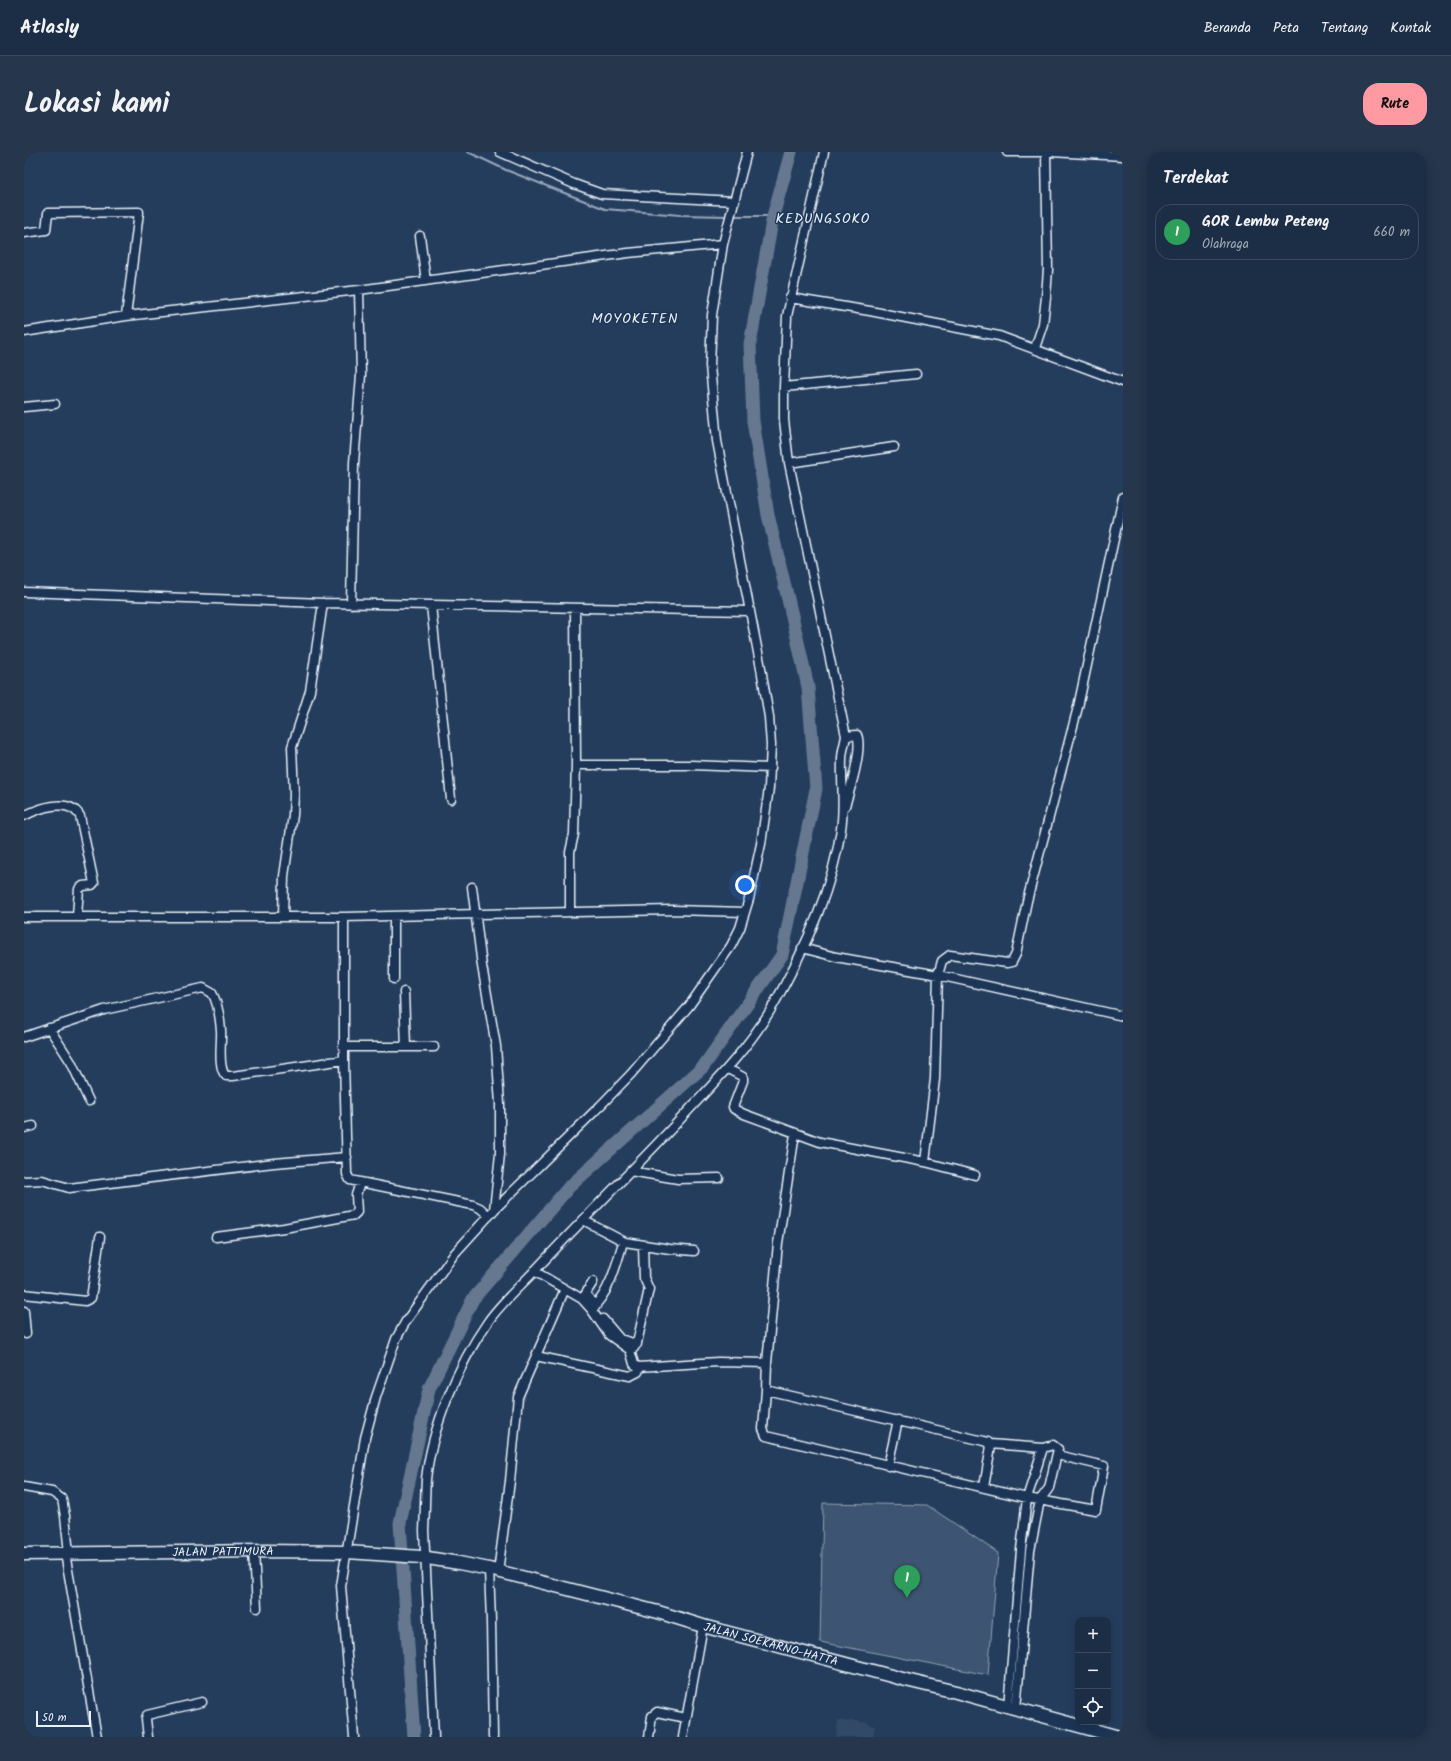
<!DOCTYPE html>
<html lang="id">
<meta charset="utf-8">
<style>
body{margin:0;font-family:Kalam,sans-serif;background:#25364d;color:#f1f3f6}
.controls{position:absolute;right:12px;bottom:12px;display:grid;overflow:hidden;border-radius:8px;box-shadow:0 2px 10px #0003}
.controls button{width:36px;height:36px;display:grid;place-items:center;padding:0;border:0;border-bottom:1px solid #3a4a5f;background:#1c2e46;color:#f1f3f6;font:20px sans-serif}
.scale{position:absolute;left:12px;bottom:10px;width:55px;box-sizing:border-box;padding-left:4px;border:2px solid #e8f1f8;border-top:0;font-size:11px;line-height:14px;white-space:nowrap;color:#e8f1f8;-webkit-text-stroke:3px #1d3557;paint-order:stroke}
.you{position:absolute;left:721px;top:733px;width:14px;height:14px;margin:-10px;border:3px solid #fff;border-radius:50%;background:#1a73e8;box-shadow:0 0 0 6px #1a73e833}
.badge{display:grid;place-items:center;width:26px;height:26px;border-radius:50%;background:#ff9aa2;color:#fff;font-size:13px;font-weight:700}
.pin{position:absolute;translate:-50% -33px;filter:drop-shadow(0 1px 2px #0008)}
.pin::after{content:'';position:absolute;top:21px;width:14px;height:12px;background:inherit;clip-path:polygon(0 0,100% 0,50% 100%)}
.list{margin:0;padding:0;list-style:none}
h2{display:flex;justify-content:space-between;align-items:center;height:52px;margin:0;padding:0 16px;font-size:17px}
h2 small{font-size:13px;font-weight:400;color:#a0a8b3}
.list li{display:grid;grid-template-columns:26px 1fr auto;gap:12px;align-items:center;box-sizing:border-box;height:56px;margin:0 8px 8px;padding:0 8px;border:1px solid #3a4a5f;border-radius:16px}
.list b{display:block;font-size:15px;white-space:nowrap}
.list p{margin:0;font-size:13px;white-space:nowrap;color:#a0a8b3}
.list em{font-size:13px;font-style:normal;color:#a0a8b3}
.icon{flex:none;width:22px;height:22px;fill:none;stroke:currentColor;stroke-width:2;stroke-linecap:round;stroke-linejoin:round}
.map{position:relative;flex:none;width:1099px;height:1585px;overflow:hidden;border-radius:16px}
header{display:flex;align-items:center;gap:24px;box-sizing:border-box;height:56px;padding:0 20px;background:#1c2e46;border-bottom:1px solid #3a4a5f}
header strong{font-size:19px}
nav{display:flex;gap:22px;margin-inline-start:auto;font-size:14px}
.intro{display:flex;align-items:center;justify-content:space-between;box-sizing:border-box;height:96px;padding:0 24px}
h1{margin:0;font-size:28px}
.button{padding:10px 18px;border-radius:16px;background:#ff9aa2;color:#111;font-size:14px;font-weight:700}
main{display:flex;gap:24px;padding:0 24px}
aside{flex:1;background:#1c2e46;border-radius:16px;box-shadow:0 2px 10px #0003}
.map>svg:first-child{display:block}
.built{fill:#334a68}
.green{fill:#3e5472;stroke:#93a2b5}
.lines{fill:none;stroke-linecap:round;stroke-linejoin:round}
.stream{stroke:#99a8ba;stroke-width:2}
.river{stroke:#657890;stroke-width:13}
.minor-casing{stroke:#e8f1f8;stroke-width:11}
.highway-casing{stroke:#e8f1f8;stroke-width:15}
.minor{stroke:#1d3557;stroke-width:8}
.highway{stroke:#1d3557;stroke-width:12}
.labels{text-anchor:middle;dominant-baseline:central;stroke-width:3;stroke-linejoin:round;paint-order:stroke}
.street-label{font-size:12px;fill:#e8f1f8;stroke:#1d3557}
.quarter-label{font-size:14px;letter-spacing:1px;fill:#e8f1f8;stroke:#1d3557}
</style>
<header>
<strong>Atlasly</strong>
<nav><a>Beranda</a><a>Peta</a><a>Tentang</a><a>Kontak</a></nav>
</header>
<div class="intro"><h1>Lokasi kami</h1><a class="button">Rute</a></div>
<main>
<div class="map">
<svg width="1099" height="1585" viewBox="0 0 1099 1585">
<rect width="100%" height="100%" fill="#253d5d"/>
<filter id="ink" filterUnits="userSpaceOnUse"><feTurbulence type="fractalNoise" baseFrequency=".025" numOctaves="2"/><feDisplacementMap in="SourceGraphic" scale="8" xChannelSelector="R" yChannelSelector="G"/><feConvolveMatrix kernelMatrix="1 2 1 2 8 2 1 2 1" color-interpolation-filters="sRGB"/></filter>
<g filter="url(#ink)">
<path class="built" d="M814,1568L825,1570L826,1568L845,1571V1573L851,1574L849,1585H812Z"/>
<path class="green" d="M799,1351L903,1353L974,1401L964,1523L796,1490Z"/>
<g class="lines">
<path class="stream" d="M444,0L482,18L581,57L657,63L704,64
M708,64H749"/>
<path class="river" d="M390,1585L376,1371L405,1237L449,1147L545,1035L679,915L758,803L792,637L784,535L769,468L744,363L729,269L726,192L749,64L767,0"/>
<g class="minor-casing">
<path id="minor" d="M476,0L550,32L578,42L711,49
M983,0H1027L1099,4
M0,81L22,78L24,61L115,60L102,164
M396,84L402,129
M766,146L846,159L975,184L1099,230
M0,180L102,164L335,138L604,101L699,92
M1011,196L1019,172L1022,145L1024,117L1022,1
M760,235L892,222
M0,255L31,252
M765,311L870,295
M0,440L299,451L725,459
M327,452L330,311L337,223L335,138
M407,453L427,647
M552,613H667L747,616
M821,654C826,638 839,597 833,583L822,584
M0,664C15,656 45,645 56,664L70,731L68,733L59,734L55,737L53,764
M448,735L458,814L472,894L476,952V1002L470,1058
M546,760V700L550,682L552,613L551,456
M370,764V827
M0,765H320L649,758L721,760
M259,765L260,724L269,663L270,642L268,595L286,539L299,451
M778,796L812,805L914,823L1099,864
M380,840L382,895
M25,876L47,910L65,949
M0,885L80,858L179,836L188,841C194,851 196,866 197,878C198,889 193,916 202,924H209L320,908V765
M319,895H410
M320,908L323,1022L326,1028L449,1053L456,1056L465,1064
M704,917L719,925V929L709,955L710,957L720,962L796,990L901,1010L951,1023
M0,976L9,974
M901,1010L911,927L914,823L918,809L926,803L983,811L988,810L992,802L1003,749L1054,555L1099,345
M606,1019L654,1027L695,1026
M0,1029L18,1028L45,1036L250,1011L323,1005
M559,1068L601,1090L646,1097L670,1099
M192,1085L260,1076L330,1063L333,1060L332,1043L336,1031
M510,1119L558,1147L567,1157L585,1183L606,1198L610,1212L614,1215L694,1210L743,1211L742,1238L964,1290L967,1294L960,1335
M0,1142L61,1149L67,1146L76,1085
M562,1143L572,1154
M559,1146L569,1130
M567,1157C585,1143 593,1111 599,1090
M0,1159L2,1182
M579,1167L596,1187L613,1192
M606,1198L610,1196L613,1191L625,1137L620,1126L619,1094
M512,1204L606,1224L614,1220L616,1215
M743,1211L754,1091L771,982
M742,1238L739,1277L742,1284L1003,1346L1072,1358L1080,1314L1033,1303
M966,1292L1019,1296L1029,1293L1034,1297L1025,1336L1016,1348L1006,1399L992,1557
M864,1314L874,1268
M0,1335L28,1340L38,1347L41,1364L45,1401
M230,1399L233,1456
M41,1401L73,1585
M465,1417L467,1469L469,1585
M474,1420L486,1329L494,1245L541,1137
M984,1555L997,1398L1003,1346L1019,1296
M124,1585L122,1567L123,1563L178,1550
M330,1585L317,1434L341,1286L352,1245L372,1187L382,1169L431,1101L470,1058L576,954L607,922L665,854L707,794L716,776L725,747L737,692L745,636L747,593L745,565L737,516L693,289L686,214L688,163L699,92L723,0
M410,1585L400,1378C401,1361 401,1344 402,1327C408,1275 434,1213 463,1171C478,1149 499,1132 517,1112C565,1061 615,1012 663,960C693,928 723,897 746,859C778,804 808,741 817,677C821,653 817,630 818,607C818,599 821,591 822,584L765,311L760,268V235L763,164L800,0
M625,1585L628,1564L633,1560L662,1566
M659,1585L679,1474"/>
</g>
<g class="highway-casing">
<g id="highway">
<path id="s1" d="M0,1402L242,1399L323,1400L397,1405L435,1411L465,1417L634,1460L679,1474L886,1529L932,1540L1095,1585"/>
</g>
</g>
<use href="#minor" class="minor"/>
<use href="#highway" class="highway"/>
</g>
</g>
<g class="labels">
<g class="street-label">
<text stroke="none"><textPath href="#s1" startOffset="199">JALAN PATTIMURA</textPath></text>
<text stroke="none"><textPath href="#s1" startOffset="758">JALAN SOEKARNO-HATTA</textPath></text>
</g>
<g class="quarter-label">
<text x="799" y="67">KEDUNGSOKO</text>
<text x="611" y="167">MOYOKETEN</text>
</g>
</g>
</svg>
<div class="controls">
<button>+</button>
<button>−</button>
<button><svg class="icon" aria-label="locate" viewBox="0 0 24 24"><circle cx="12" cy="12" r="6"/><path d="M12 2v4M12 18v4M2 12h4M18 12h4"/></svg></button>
</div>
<div class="scale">50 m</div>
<div class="you"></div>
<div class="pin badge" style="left:883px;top:1446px;background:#2e9e5b">1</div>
</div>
<aside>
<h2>Terdekat<small></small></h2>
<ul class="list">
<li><span class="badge" style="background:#2e9e5b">1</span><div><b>GOR Lembu Peteng</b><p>Olahraga</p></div><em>660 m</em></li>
</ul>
</aside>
</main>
